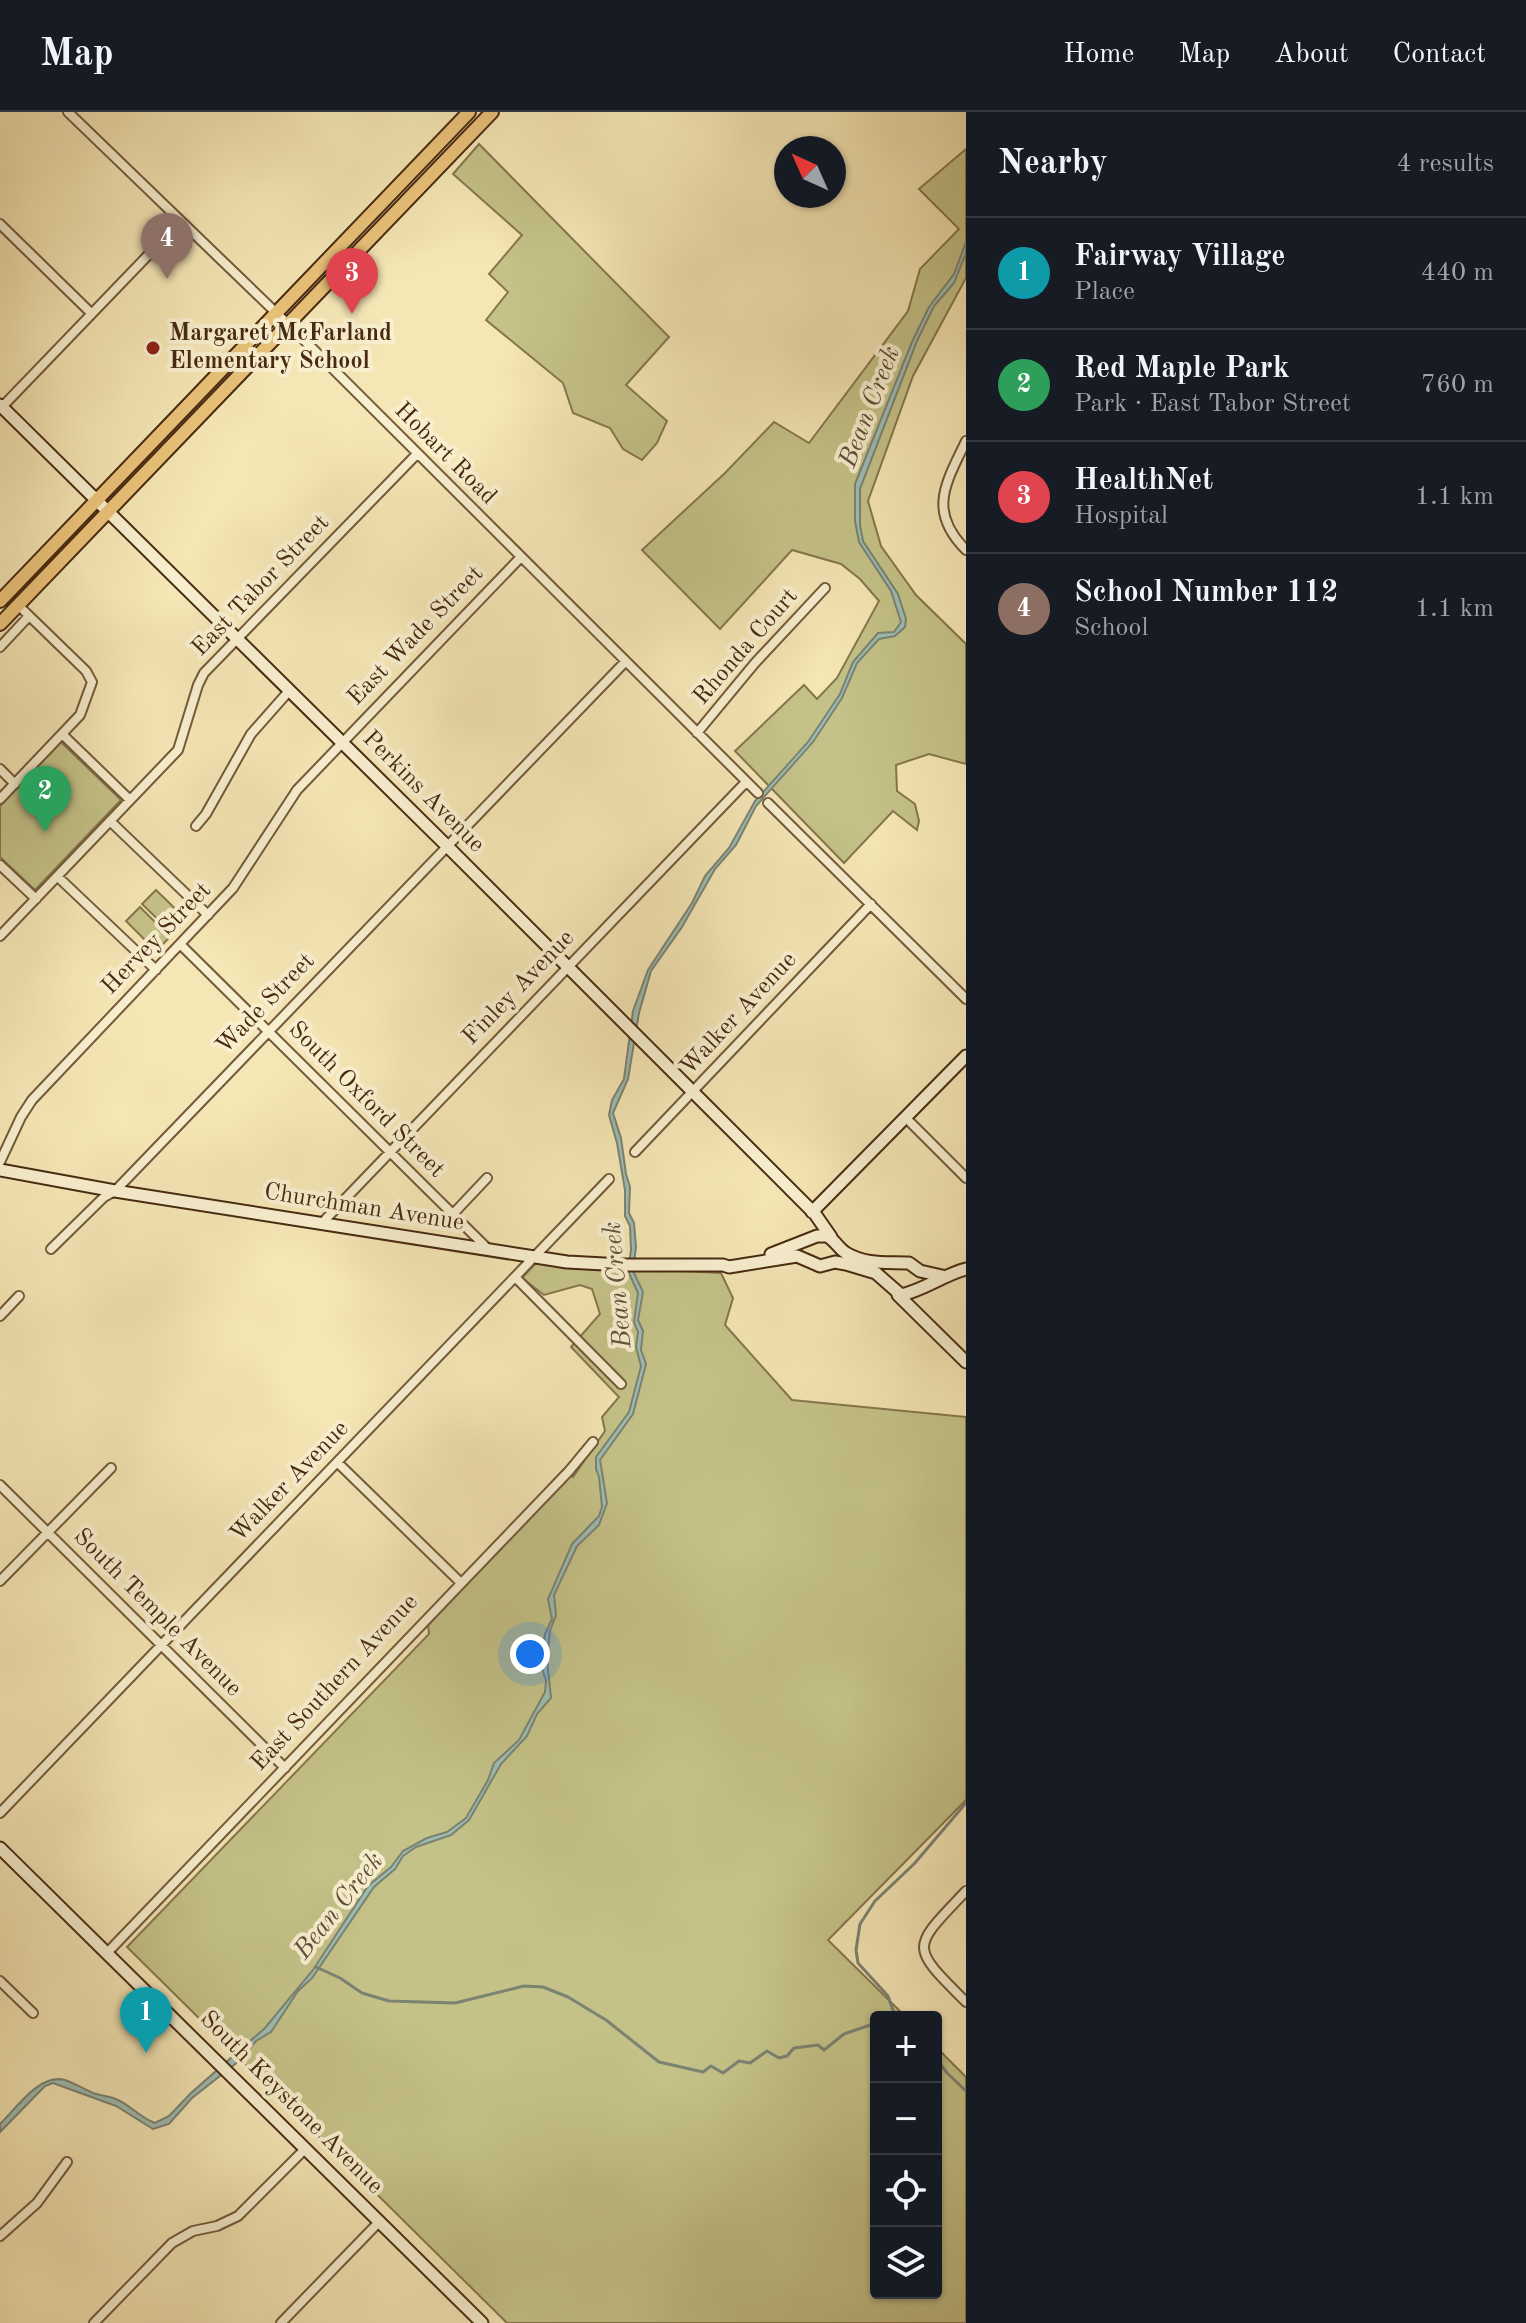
<!DOCTYPE html>
<meta charset="utf-8">
<style>
body{margin:0;font-family:"Old Standard TT",serif;background:#242831;color:#f1f3f6}
.controls{position:absolute;right:24px;bottom:24px;display:grid;overflow:hidden;border-radius:8px;box-shadow:0 2px 6px #0004}
.controls button{width:72px;height:72px;display:grid;place-items:center;padding:0;border:0;border-bottom:2px solid #363941;background:#171b24;color:#f1f3f6;font:40px sans-serif}
.compass{position:absolute;left:774px;top:24px;width:72px;height:72px;border-radius:50%;background:#171b24;box-shadow:0 2px 6px #0004;rotate:315deg}
.you{position:absolute;left:530px;top:1542px;width:28px;height:28px;margin:-20px;border:6px solid #fff;border-radius:50%;background:#1a73e8;box-shadow:0 0 0 12px #1a73e833}
.badge{display:grid;place-items:center;width:52px;height:52px;border-radius:50%;background:#7c3aed;color:#fff;font-size:26px;font-weight:700}
.pin{position:absolute;translate:-50% -66px;filter:drop-shadow(0 2px 4px #0008)}
.pin::after{content:'';position:absolute;top:42px;width:28px;height:24px;background:inherit;clip-path:polygon(0 0,100% 0,50% 100%)}
.list{margin:0;padding:0;list-style:none}
h2{display:flex;justify-content:space-between;align-items:center;height:104px;margin:0;padding:0 32px;font-size:34px}
h2 small{font-size:26px;font-weight:400;color:#9ea1a6}
.list li{display:grid;grid-template-columns:52px 1fr auto;gap:24px;align-items:center;box-sizing:border-box;height:112px;padding:0 32px;border-top:2px solid #363941}
.list b{display:block;font-size:30px;white-space:nowrap}
.list p{margin:0;font-size:26px;white-space:nowrap;color:#9ea1a6}
.list em{font-size:26px;font-style:normal;color:#9ea1a6}
.icon{flex:none;width:44px;height:44px;fill:none;stroke:currentColor;stroke-width:2;stroke-linecap:round;stroke-linejoin:round}
.map{position:relative;flex:none;width:966px;height:2211px;overflow:hidden}
header{display:flex;align-items:center;gap:48px;box-sizing:border-box;height:112px;padding:0 40px;background:#171b24;border-bottom:2px solid #363941}
header strong{font-size:38px}
nav{display:flex;gap:44px;margin-inline-start:auto;font-size:28px}
main{display:flex}
aside{flex:1;background:#171b24}
.map>svg:first-child{display:block}
.green{fill:#c4c288;stroke:#86764c;stroke-width:2}
.water{fill:#9dbeb4;stroke:#7b8373;stroke-width:2}
.lines{fill:none;stroke-linecap:round;stroke-linejoin:round}
.stream{stroke:#7b8373;stroke-width:3}
.street-casing{stroke:#73593a;stroke-width:12}
.secondary-casing{stroke:#482a11;stroke-width:15}
.primary-casing{stroke:#482a11;stroke-width:16}
.street{stroke:#f8efcf;stroke-width:8}
.secondary{stroke:#f8efcf;stroke-width:11}
.primary{stroke:#eac37a;stroke-width:12}
.poi-dot{fill:#8f2418;stroke:#f8efcf;stroke-width:3}
.labels{text-anchor:middle;dominant-baseline:central;stroke-width:8;stroke-linejoin:round;paint-order:stroke}
.poi-label{font-size:24px;font-weight:bold;fill:#482a11;stroke:#f8efcf;text-anchor:start}
.street-label{font-size:24px;fill:#482a11;stroke:#f8efcf}
.water-label{font-size:26px;font-style:italic;fill:#5d4f3a;stroke:#f8efcf}
</style>
<header>
<strong>Map</strong>
<nav><a>Home</a><a>Map</a><a>About</a><a>Contact</a></nav>
</header>
<main>
<div class="map">
<svg width="966" height="2211" viewBox="0 0 966 2211">
<rect width="100%" height="100%" fill="#f5e6b5"/>
<filter id="stains"><feTurbulence type="fractalNoise" baseFrequency=".0025" numOctaves="4"/><feColorMatrix values="0 0 0 0 .2 0 0 0 0 .09 0 0 0 0 .02 0 0 0 .5 -.17"/></filter>
<radialGradient id="worn" r=".72"><stop offset=".6" stop-color="#630" stop-opacity="0"/><stop offset="1" stop-color="#630" stop-opacity=".3"/></radialGradient>
<path class="green" d="M479,32L669,225L626,273L667,309L657,331L642,348L623,337L610,316L573,301L563,271L486,208L508,180L489,162L522,123L453,62Z
M966,37V166L913,264L868,389L881,434L916,483L966,532V652L929,642L896,653L897,679L915,692L919,709L917,718L893,699L844,751L735,639L804,573L817,587L837,566L879,489L860,467L841,452L792,438L720,517L642,438L725,361L774,310L809,331L908,199L920,157L959,117L919,77Z
M61,630L121,688L35,778L0,745V694Z
M156,778L186,807L173,822L142,792Z
M140,795L170,825L156,839L126,809Z
M536,1151L721,1161L733,1186L725,1213L792,1288L966,1305V1688L828,1828L906,1905H876V2181H936V1935L966,1965V2211H507L127,1835L429,1522L428,1513L468,1467L570,1362L573,1365L605,1319L602,1305L619,1285L571,1235L600,1202L592,1177L580,1173L544,1183L522,1166Z"/>
<path class="water" d="M966,130V141L954,171L934,194L917,229L860,377V413L863,429L898,482L906,507L905,515L895,524L879,527L857,551L842,586L813,630L756,694L736,733L715,757L682,815L651,859L639,901L628,967L613,1001L621,1026L626,1062L630,1075L629,1101L634,1111L636,1135L633,1159L643,1180L638,1208L643,1219L641,1238L646,1252L633,1302L600,1348L607,1391L599,1413L577,1434L554,1483L556,1503L550,1519L547,1547L551,1586L537,1602L527,1624L501,1652L469,1708L451,1723L416,1735L403,1744L395,1757L374,1775L312,1866L298,1879L271,1920L256,1929L239,1949L192,1986L169,2012L153,2017L116,1994L53,1971L45,1974L0,2020V2012C16,1997 39,1961 65,1968C74,1971 84,1977 93,1981C101,1984 110,1984 118,1988C131,1994 142,2007 155,2011L169,2004L191,1981L265,1916L313,1858L368,1774L391,1755L403,1739L427,1726L447,1720L466,1706L488,1668L494,1651L519,1628L545,1580L546,1569L541,1553L545,1522L552,1507L548,1487L572,1432L599,1404L602,1395L599,1365L596,1357V1345L629,1300L641,1254L636,1235L638,1220L634,1210L638,1181L628,1159L631,1138L630,1114L625,1104V1078L617,1031L609,1003L612,988L624,967L633,899L648,858L692,791L705,764L729,736L755,689L808,630L840,582L853,550L878,521L894,520L901,510L891,479L859,430L855,409V372L912,230L929,195L954,162Z"/>
<g class="lines">
<path class="stream" d="M316,1855L340,1866L362,1881L389,1889L455,1891L524,1874L543,1875L568,1885L606,1908L659,1950L703,1960L711,1954L723,1961L739,1949L750,1951L767,1939L779,1946L787,1944L794,1936L818,1933L824,1938L844,1922L876,1911
M895,1904L888,1884L858,1851L856,1838L860,1812L875,1789L914,1752L966,1691
M888,1905H897
M936,1946L947,1961L966,1979"/>
<g class="street-casing">
<path id="street" d="M68,0L297,221L758,681
M0,112L91,201
M2,295L180,110
M966,329C946,371 927,399 966,438
M0,535L29,504
M697,621L755,551L825,476
M62,622L130,688
M0,657L15,672
M0,687L80,603L92,570L86,559L18,493
M768,691L966,887
M110,709L208,803
M196,714L206,702L251,622L289,579
M0,753L36,787
M58,765L156,858
M0,824L178,638L198,573L204,561L416,343
M180,832L489,1138
M906,1006L966,1066
M635,1040L871,792
M0,1050L21,1005L32,988L233,776L297,678L520,446
M453,1102L487,1066
M321,1112L746,670
M51,1137L104,1085L115,1079L625,550
M515,1165L621,1272
M0,1204L19,1184
M337,1350L460,1470
M0,1373L285,1656
M0,1469L111,1356
M0,1701L609,1067
M966,1779C911,1837 909,1833 966,1890
M107,1841L569,1359L593,1330
M0,1869L33,1901
M0,2124L37,2091L67,2050
M94,2211L172,2131L193,2119L217,2114L238,2104L305,2037
M281,2211L379,2110"/>
</g>
<g class="secondary-casing">
<path id="secondary" d="M0,293L447,734L815,1102L831,1125
M0,1058L115,1079L567,1150L623,1153H723L729,1155L797,1144L820,1154L835,1150L846,1152L876,1161L901,1183C924,1178 943,1163 966,1157
M812,1100L966,944
M771,1142L817,1124H827C835,1128 838,1136 846,1141C866,1153 887,1150 909,1151L920,1159L942,1164
M898,1183L966,1250
M0,1736L482,2211"/>
</g>
<g class="primary-casing">
<path id="primary" d="M0,489L469,0
M0,512L492,0"/>
</g>
<use href="#street" class="street"/>
<use href="#secondary" class="secondary"/>
<use href="#primary" class="primary"/>
</g>
<circle class="poi-dot" cx="153" cy="236" r="8"/>
<g class="labels">
<g class="poi-label">
<text x="169" y="222">Margaret McFarland<tspan x="169" dy="28">Elementary School</tspan></text>
</g>
<g class="street-label">
<text transform="translate(445 342) rotate(45)">Hobart Road</text>
<text transform="translate(261 474) rotate(-46)">East Tabor Street</text>
<text transform="translate(416 524) rotate(-46)">East Wade Street</text>
<text transform="translate(746 535) rotate(-49)">Rhonda Court</text>
<text transform="translate(423 680) rotate(45)">Perkins Avenue</text>
<text transform="translate(157 827) rotate(-46)">Hervey Street</text>
<text transform="translate(519 876) rotate(-46)">Finley Avenue</text>
<text transform="translate(266 892) rotate(-46)">Wade Street</text>
<text transform="translate(739 902) rotate(-47)">Walker Avenue</text>
<text transform="translate(366 988) rotate(45)">South Oxford Street</text>
<text transform="translate(364 1096) rotate(9)">Churchman Avenue</text>
<text transform="translate(290 1370) rotate(-46)">Walker Avenue</text>
<text transform="translate(157 1501) rotate(45)">South Temple Avenue</text>
<text transform="translate(335 1571) rotate(-47)">East Southern Avenue</text>
<text transform="translate(291 1991) rotate(45)">South Keystone Avenue</text>
</g>
<g class="water-label">
<text transform="translate(870 295) rotate(-69)">Bean Creek</text>
<text transform="translate(618 1173) rotate(-95)">Bean Creek</text>
<text transform="translate(339 1794) rotate(-52)">Bean Creek</text>
</g>
</g>
<rect width="100%" height="100%" filter="url(#stains)"/>
<rect width="100%" height="100%" fill="url(#worn)"/>
</svg>
<div class="controls">
<button>+</button>
<button>−</button>
<button><svg class="icon" aria-label="locate" viewBox="0 0 24 24"><circle cx="12" cy="12" r="6"/><path d="M12 2v4M12 18v4M2 12h4M18 12h4"/></svg></button>
<button><svg class="icon" aria-label="layers" viewBox="0 0 24 24"><path d="M12 4l9 5-9 5-9-5zM3 14l9 5 9-5"/></svg></button>
</div>
<svg class="compass" viewBox="-18 -18 36 36"><path d="M0-13l5 13h-10z" fill="#e53935"/><path d="M0 13l5-13h-10z" fill="#9ea1a6"/></svg>
<div class="you"></div>
<div class="pin badge" style="left:146px;top:1941px;background:#0f9aa8">1</div>
<div class="pin badge" style="left:45px;top:720px;background:#2e9e5b">2</div>
<div class="pin badge" style="left:352px;top:202px;background:#e0444e">3</div>
<div class="pin badge" style="left:167px;top:167px;background:#8d6e63">4</div>
</div>
<aside>
<h2>Nearby<small>4 results</small></h2>
<ul class="list">
<li><span class="badge" style="background:#0f9aa8">1</span><div><b>Fairway Village</b><p>Place</p></div><em>440 m</em></li>
<li><span class="badge" style="background:#2e9e5b">2</span><div><b>Red Maple Park</b><p>Park · East Tabor Street</p></div><em>760 m</em></li>
<li><span class="badge" style="background:#e0444e">3</span><div><b>HealthNet</b><p>Hospital</p></div><em>1.1 km</em></li>
<li><span class="badge" style="background:#8d6e63">4</span><div><b>School Number 112</b><p>School</p></div><em>1.1 km</em></li>
</ul>
</aside>
</main>
